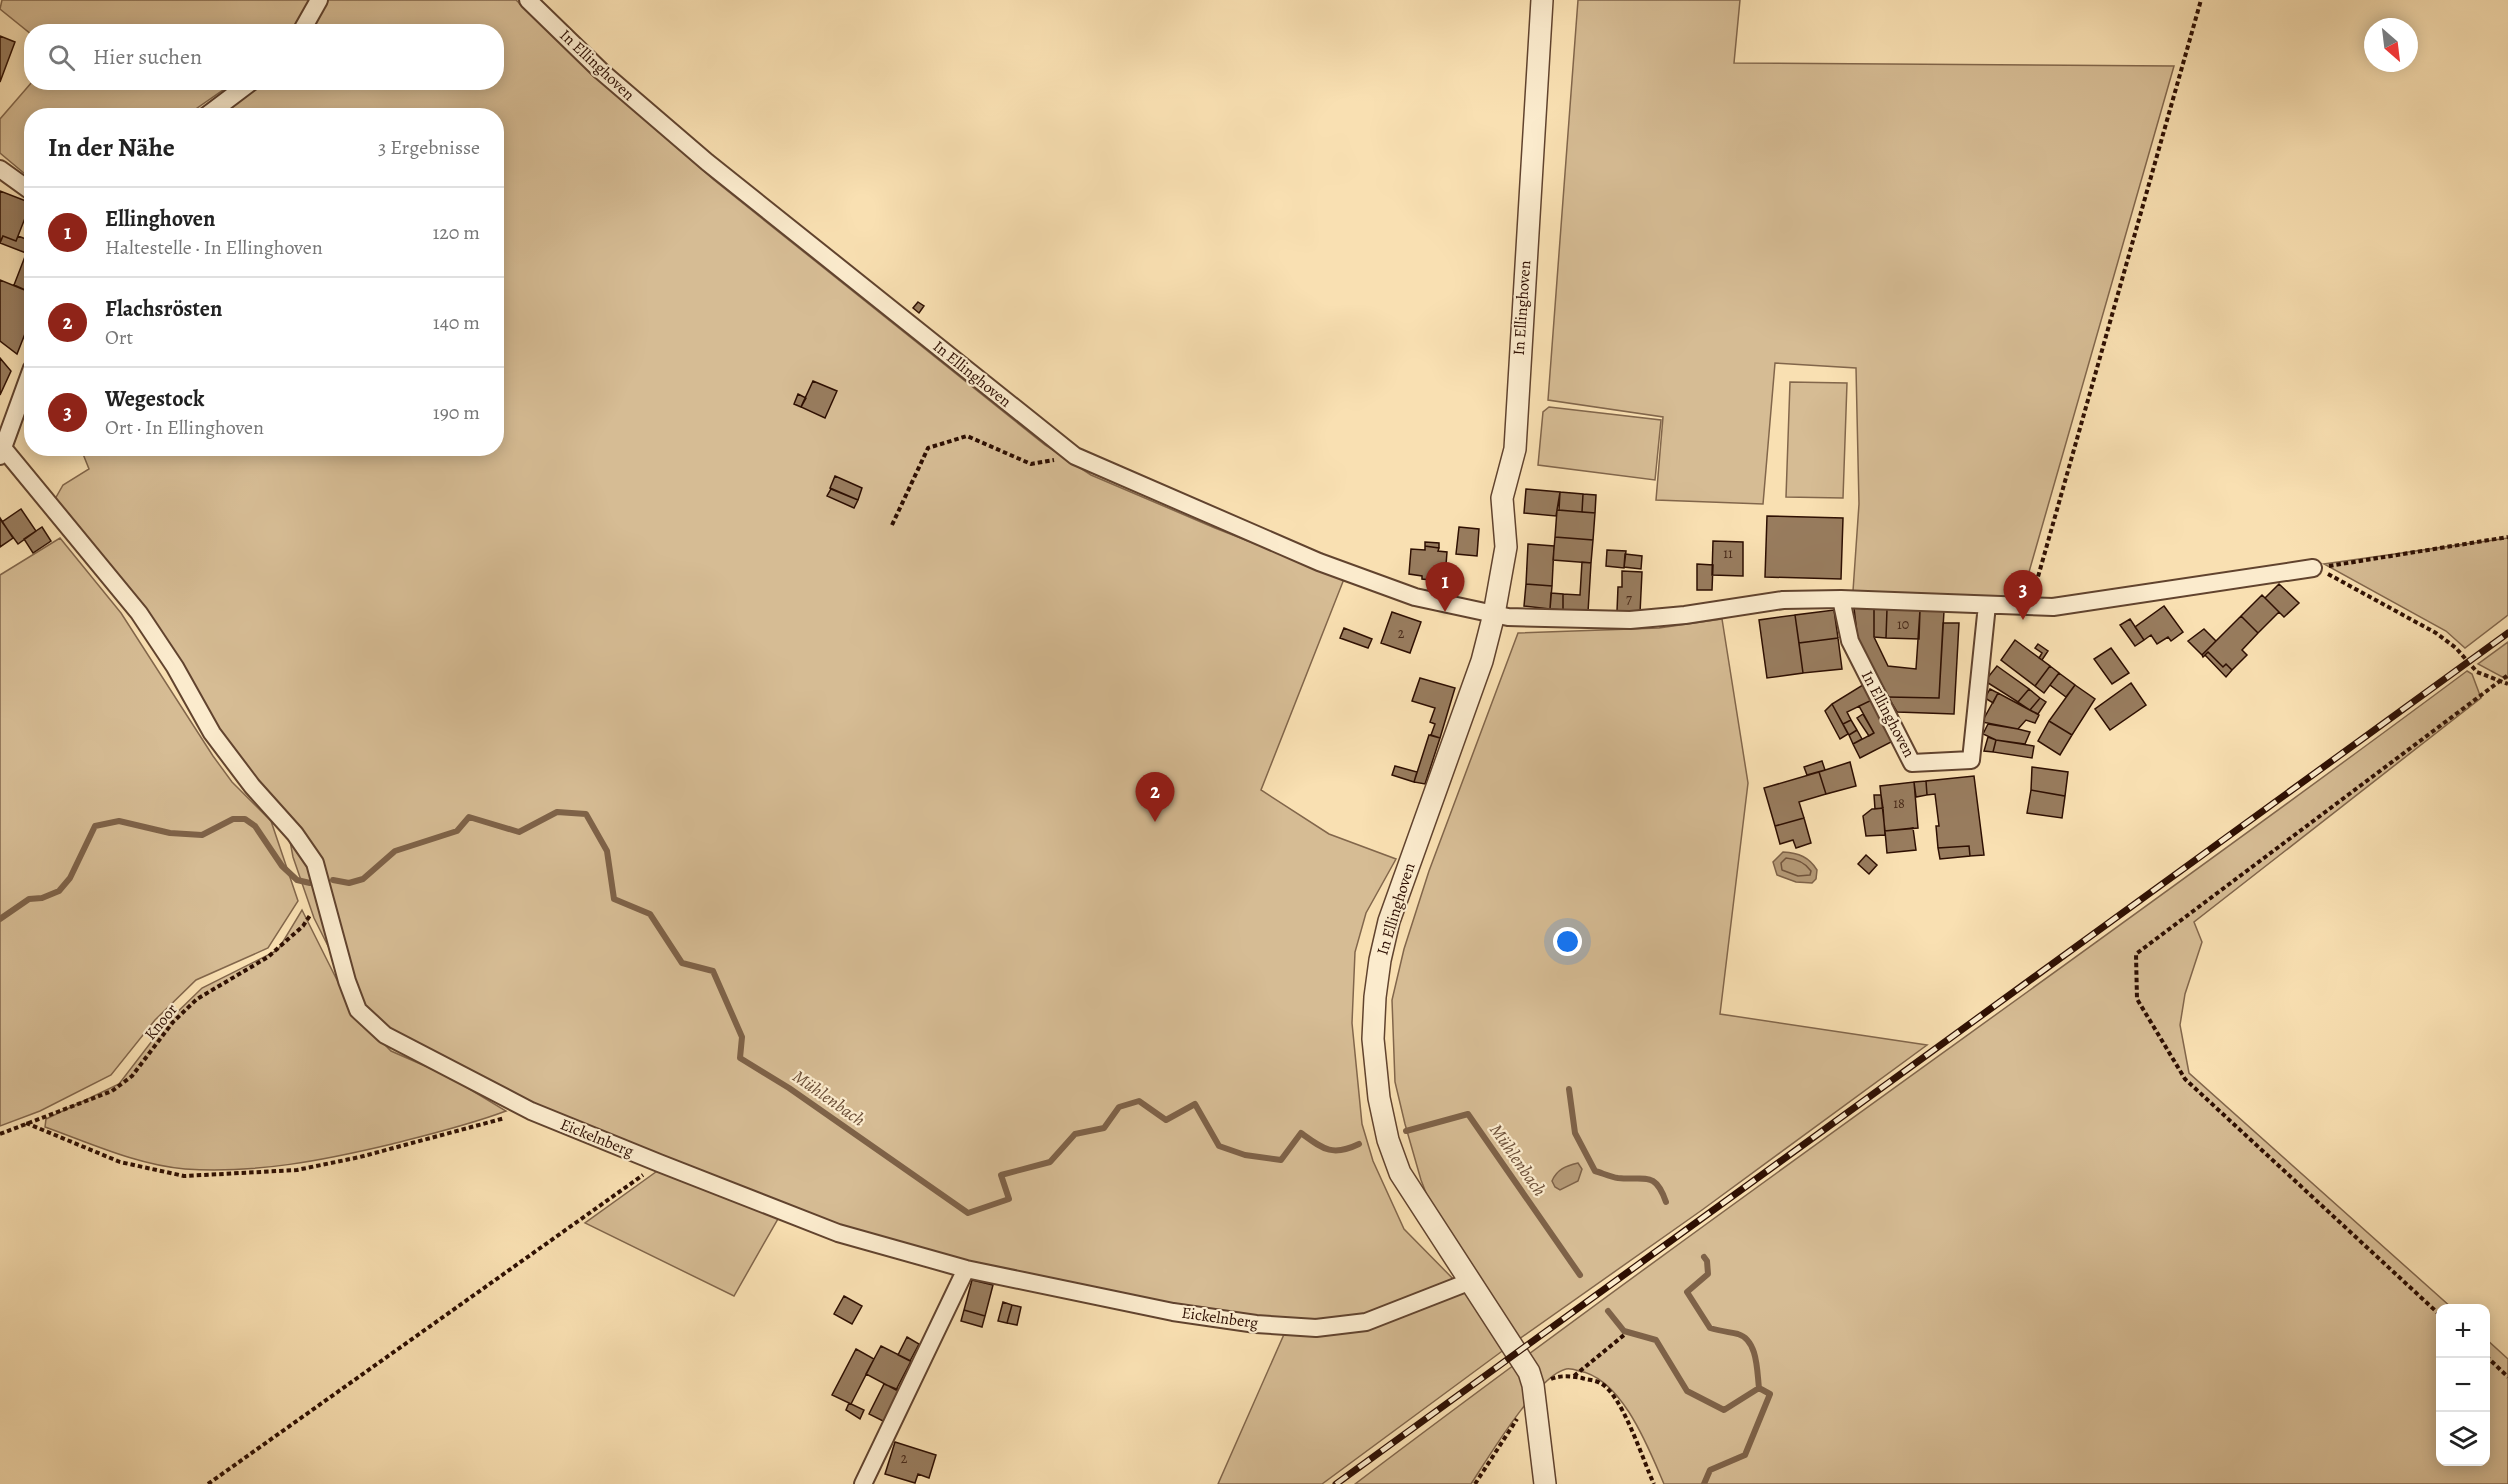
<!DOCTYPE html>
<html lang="de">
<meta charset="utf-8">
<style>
body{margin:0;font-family:Alegreya,serif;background:#f6f6f6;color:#222}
.controls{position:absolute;right:18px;bottom:18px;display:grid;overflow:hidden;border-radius:12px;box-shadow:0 3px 15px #0003}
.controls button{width:54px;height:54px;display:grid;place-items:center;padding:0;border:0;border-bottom:2px solid #e0e0e0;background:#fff;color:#222;font:30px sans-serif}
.compass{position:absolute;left:2364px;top:18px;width:54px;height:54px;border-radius:50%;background:#fff;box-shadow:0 3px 15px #0003;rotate:152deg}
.you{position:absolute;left:1568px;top:942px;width:21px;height:21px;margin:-15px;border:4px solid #fff;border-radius:50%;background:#1a73e8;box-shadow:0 0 0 9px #1a73e833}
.badge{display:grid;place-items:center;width:39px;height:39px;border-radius:50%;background:#8f2418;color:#fff;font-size:20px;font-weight:700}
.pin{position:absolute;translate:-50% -50px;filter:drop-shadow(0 2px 3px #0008)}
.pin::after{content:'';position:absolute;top:32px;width:21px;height:18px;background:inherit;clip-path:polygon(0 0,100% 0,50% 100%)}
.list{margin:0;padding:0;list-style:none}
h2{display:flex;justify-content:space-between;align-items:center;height:78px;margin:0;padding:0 24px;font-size:26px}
h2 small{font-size:20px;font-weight:400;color:#767676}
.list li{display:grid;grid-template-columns:39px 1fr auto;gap:18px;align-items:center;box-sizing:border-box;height:90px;padding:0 24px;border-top:2px solid #e0e0e0}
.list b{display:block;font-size:22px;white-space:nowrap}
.list p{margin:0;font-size:20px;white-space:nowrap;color:#767676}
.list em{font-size:20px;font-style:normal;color:#767676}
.icon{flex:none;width:33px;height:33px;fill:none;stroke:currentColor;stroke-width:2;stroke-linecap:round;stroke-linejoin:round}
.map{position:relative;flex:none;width:2508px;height:1484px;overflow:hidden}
.search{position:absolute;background:#fff;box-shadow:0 3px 15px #0003;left:24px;top:24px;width:480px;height:66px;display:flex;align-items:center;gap:15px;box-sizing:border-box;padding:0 21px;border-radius:24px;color:#767676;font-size:22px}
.panel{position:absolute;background:#fff;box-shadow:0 3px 15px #0003;left:24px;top:108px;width:480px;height:348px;border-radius:24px}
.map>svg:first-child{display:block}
.green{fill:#d6bc94;stroke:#82664b;stroke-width:1.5}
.water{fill:#b49976;stroke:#7e6248;stroke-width:1.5}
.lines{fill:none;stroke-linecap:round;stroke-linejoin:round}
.shore{stroke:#71543c;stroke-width:1.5}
.stream{stroke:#7e6248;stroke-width:6}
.building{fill:#987c5e;stroke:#2e0f02;stroke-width:1.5}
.minor-casing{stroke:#61432e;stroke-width:20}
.tertiary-casing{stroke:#61432e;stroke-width:24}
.path{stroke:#2e0f02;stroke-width:4;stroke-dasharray:4.5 3;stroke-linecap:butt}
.minor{stroke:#fbebcd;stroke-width:16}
.tertiary{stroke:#fbebcd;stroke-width:21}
.rail-casing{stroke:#2e0f02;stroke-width:7}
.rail{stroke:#fbebcd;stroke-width:4.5;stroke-dasharray:14;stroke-linecap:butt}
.labels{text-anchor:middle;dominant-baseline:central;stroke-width:4.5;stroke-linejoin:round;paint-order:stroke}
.number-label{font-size:14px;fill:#482a19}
.street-label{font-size:16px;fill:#2e0f02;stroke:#fbebcd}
.water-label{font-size:18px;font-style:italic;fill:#6a4d36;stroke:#fbebcd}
</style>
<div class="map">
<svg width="2508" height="1484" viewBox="0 0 2508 1484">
<rect width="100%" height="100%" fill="#f9e0b2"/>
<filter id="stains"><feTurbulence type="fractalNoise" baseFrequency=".00333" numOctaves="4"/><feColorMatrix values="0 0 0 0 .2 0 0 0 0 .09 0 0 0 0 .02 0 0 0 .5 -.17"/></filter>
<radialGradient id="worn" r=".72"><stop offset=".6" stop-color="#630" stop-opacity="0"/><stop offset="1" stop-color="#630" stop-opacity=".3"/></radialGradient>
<path class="green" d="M2,0H310L292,32H32L31,34L0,9Z
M328,0H516L615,93L714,180L1045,445L1091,475L1215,528L1344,579L1261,790L1329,834L1396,859L1366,913L1355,952L1352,1023L1362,1124L1373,1161L1404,1229L1463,1289L1421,1180L1405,1124L1395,1082L1392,1000L1404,949L1429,871L1518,633L1659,628L1722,619L1748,783L1720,1014L1927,1045L1702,1210L1505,1349L1322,1484H1218L1285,1332L1008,1275L849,1228L750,1194L617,1141L397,1044L360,1008L341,972L314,918L293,857L287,825L126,604L50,508L63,485L89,469L81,449L496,448V116L214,115L258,83L496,82V32L310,31Z
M1578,0H1740L1734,63L2174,66L2027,579L2013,598L1853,591L1859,504L1856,368L1775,363L1763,504L1656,500L1663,417L1548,400Z
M32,82H233V83L187,115L32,116L31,179L0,153V119Z
M1790,382L1847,383L1843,498L1786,497Z
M1549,407L1661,420L1655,480L1538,465L1543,412Z
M60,538L121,613L213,756L232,782L271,821L298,901L268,948L196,980L155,1020L111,1075L40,1111L0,1126V575Z
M2508,538V615L2465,648L2446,631L2324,564Z
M2508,642V678L2506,679L2478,664Z
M2467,671L2472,674L2481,698L2194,922L2202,942L2185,994L2180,1025L2189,1073L2452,1308H2440V1462H2486V1339L2508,1359V1484H1664C1649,1449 1622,1378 1579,1371C1576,1370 1569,1368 1566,1369C1537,1376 1488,1458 1471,1484H1355C1721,1207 2099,945 2467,671Z
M302,910L353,1012L391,1051L448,1076L506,1111C469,1125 431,1134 392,1144C325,1160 255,1174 185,1169C137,1165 90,1143 45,1127L46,1119L119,1084L165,1024L202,988L278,950Z
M660,1169L779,1217L734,1296L585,1223Z"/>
<path class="water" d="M1783,852C1799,853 1809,857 1817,870L1816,879L1812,883L1796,882L1777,875L1773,862Z
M1578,1163L1582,1169L1578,1181L1560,1190L1555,1187L1552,1181C1557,1169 1566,1166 1578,1163Z"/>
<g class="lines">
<path class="shore" d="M1786,858C1797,859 1805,862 1811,871L1810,875L1798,876L1782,870L1781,863Z"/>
<path class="stream" d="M333,880L349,883L363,879L395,851L457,831L469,817L519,832L557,812L586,814L607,851L614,899L650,914L682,963L713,971L742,1037L740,1058L789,1088L968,1213L1009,1199L1001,1175L1050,1162L1075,1134L1104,1128L1119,1107L1139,1101L1166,1120L1195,1104L1219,1146L1245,1155L1281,1160L1301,1133C1323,1149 1332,1157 1359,1144
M0,919L29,899L42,898L59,891L70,878L95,826L119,821L170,833L202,835L233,819H245L255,826L282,866L297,880L310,883
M1569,1089L1575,1133L1595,1171C1602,1173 1611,1177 1618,1178C1645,1181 1655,1170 1666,1202
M1406,1131L1468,1114L1580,1275
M1704,1257L1707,1261L1708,1274L1687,1292L1710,1328C1720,1331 1729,1332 1738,1334C1758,1340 1757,1372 1759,1388
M1608,1311L1624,1331L1656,1340L1687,1391L1724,1410L1759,1388L1770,1394L1745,1455L1710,1470L1704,1484"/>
</g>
<path class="building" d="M0,36L15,42L0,82Z
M0,191L31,203L16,241L3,236L0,242Z
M3,236L16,241L18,236L31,241L26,253L0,243Z
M31,241H32V293L14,285Z
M0,280L32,293V316L17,354L0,341Z
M918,302L924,306L919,313L913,308Z
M0,358L11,371L0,395Z
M813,381L837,391L825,418L801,407Z
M798,394L806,398L801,407L794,404Z
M835,476L862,488L858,500L830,488Z
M831,489L858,500L854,508L827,496Z
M1526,489L1560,492L1556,516L1524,513Z
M1560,492L1583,494L1582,512L1559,510Z
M1583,494L1596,495L1595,513L1582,512Z
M21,509L36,531L18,544L2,522Z
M1557,510L1595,513L1593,540L1555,537Z
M1767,516L1843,518L1841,579L1765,577Z
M0,518L13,538L0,547Z
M42,527L51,541L33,553L24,539Z
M1459,527L1479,529L1477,556L1456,554Z
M1555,537L1593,540L1591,563L1553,560Z
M1713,541L1743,542V576L1712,575Z
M1425,542L1439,543V548L1425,546Z
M1528,544L1554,546L1552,586L1526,584Z
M1425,546L1439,548L1438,551L1447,552L1445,578L1431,576L1430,580L1422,579V576L1409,574L1411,549L1425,550Z
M1607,550L1626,551L1624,568L1606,566Z
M1625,554L1642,556L1641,569L1624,567Z
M1582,562L1591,563L1588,612L1563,610V594L1580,595Z
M1697,564L1713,565L1712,590H1697Z
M1622,571L1642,572L1640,613L1617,611L1618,587H1622Z
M1526,584L1552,586L1550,609L1524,606Z
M2279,584L2299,603L2284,617L2265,598Z
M1551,593L1563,594V610L1550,609Z
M2262,595L2279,612L2258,633L2241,616Z
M2164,606L2183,632L2171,641L2168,637L2157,644L2151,635L2144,640L2135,627Z
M1854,608L1874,609V637L1888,666L1916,669L1920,610L1944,611L1939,698L1888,697L1858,642Z
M1874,609H1887L1886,638L1874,637Z
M1887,609L1920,610L1919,639L1886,638Z
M1834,610L1838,638L1799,643L1795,615Z
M1392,612L1421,622L1410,653L1381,643Z
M1795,615L1803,673L1767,678L1759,620Z
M2241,616L2258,633L2242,650L2247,655L2232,670L2226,664L2223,667L2208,652L2203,657L2202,655Z
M2130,619L2144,640L2135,646L2120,625Z
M1943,623H1959L1954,714L1897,712L1888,697L1939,698Z
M1344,628L1372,639L1368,648L1340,638Z
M2204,629L2216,641L2202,655L2188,641Z
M1838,638L1842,669L1803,673L1799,643Z
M2015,640L2050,666L2035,686L2001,660Z
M2038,644L2048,651L2042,660L2039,658L2042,653L2035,648Z
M2111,648L2129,673L2112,684L2094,659Z
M2208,652L2223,667L2226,664L2232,670L2226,677L2205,655Z
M1997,666L2029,689L2018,702L1985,681Z
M2050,666L2059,673L2044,693L2035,686Z
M2059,673L2075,685L2066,697L2050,685Z
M1420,678L1455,688L1440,738L1431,735L1435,724L1430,722L1435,708L1412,701Z
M1866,683L1874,699L1847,712L1851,720L1843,724L1832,704Z
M2131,683L2146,705L2110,730L2095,709Z
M2075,685L2095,699L2072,735L2049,721Z
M1990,689L1998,693L1993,703L1985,698Z
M2029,689L2040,698L2030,710L2018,702Z
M1998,693L2039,715L2035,723L2026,720L2018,729L1982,722Z
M2040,698L2046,702L2038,714L2030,710Z
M1874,699L1895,740L1860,758L1853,744L1874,733L1859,706Z
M1832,704L1848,734L1840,739L1825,711Z
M1863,714L1874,733L1869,736L1857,718Z
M1851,720L1857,730L1849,735L1843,724Z
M2049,721L2072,735L2060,755L2038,741Z
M1988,724L2018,729L2030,732L2025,744L1996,740L1983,734Z
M1857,730L1862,739L1853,744L1849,735Z
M1429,735L1440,738L1425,784L1414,782Z
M1988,737L1996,740L1993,752L1984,751Z
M1996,740L2034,746L2032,758L1993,752Z
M1822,761L1825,770L1807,775L1804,767Z
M1850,762L1856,786L1826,794L1819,772Z
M1395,766L1417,772L1414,782L1392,775Z
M2032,767L2068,772L2065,796L2031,790Z
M1819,772L1826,794L1799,802L1804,818L1775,826L1764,788Z
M1974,776L1984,855L1970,856L1969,846L1938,848L1936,826H1939L1935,794L1927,795L1926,781Z
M1926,781L1927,795L1916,797L1914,782Z
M1914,782L1918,828L1885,831L1880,786Z
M2031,790L2065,796L2062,818L2027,813Z
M1874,795H1881L1883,808L1875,809Z
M1883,808L1885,835L1866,836L1863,816L1872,809Z
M1804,818L1811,843L1796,848L1793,840L1780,844L1775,826Z
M1913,828L1916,850L1887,853L1885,831Z
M1969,846L1970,856L1940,859L1938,848Z
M1866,855L1877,865L1869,874L1858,864Z
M972,1280L993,1285L985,1316L964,1310Z
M844,1296L862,1306L852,1324L834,1314Z
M1003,1302L1012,1305L1007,1323L998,1321Z
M1012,1305L1021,1307L1017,1325L1007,1323Z
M964,1310L985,1316L982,1327L961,1321Z
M907,1337L919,1344L910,1361L898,1355Z
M881,1346L911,1361L896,1390L866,1374Z
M856,1349L874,1359L851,1404L832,1395Z
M884,1384L901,1391L885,1422L869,1414Z
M849,1403L864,1410L860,1419L846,1410Z
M895,1442L936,1455L929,1478L918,1474L915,1483L885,1474Z"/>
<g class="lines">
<g class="minor-casing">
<path id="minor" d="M528,0L601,71L707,162L1075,456L1319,562L1415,597L1508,617L1630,620L1685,615L1783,600L1841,599L2053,607L2313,568
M301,32L319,0
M206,116L251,82
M0,169L32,192
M4,449L139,613L175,667L212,733L252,786L295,834L315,863L347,981L358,1010L385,1035L531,1111L659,1163L838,1233L966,1269L1173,1312L1256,1324L1316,1328L1366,1322L1471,1281
M0,456L32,368
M1841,599L1850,641L1912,763L1971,760L1987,605
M863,1484L966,1269"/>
</g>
<g class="tertiary-casing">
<path id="tertiary" d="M1542,0L1515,449L1502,498L1506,547L1494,614L1482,661L1389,921L1380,960L1375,997L1373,1039L1379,1098L1388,1140L1400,1173L1529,1372L1533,1385L1545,1484"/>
</g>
<path class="path" d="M892,525L928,448L967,436L1031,464L1054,460
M2329,566L2508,537
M2328,574L2436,633L2456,648L2477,672L2508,684
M2034,591L2201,0
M26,1123L120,1162L184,1176L297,1170L360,1157L505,1118
M0,1134L112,1091L132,1076L173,1022L197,999L268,957L303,926L311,914
M2440,1315L2185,1079L2137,999L2136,954L2508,675
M2486,1356L2508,1377
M1574,1376L1624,1335
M1551,1379C1561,1375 1571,1376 1582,1378C1588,1380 1595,1380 1600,1383C1622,1393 1643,1461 1654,1484
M208,1484L643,1175
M1475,1484L1517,1419"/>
<use href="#minor" class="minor"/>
<use href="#tertiary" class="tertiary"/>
<g class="rail-casing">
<path id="rail" d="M1336,1484L2508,633"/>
</g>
<use href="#rail" class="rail"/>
</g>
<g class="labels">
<g class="number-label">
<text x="1728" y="553">11</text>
<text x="1629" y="599">7</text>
<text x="1903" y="624">10</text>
<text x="1401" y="633">2</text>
<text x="1899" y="803">18</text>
<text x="904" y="1458">2</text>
</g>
<g class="street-label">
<text transform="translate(597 65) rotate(43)">In Ellinghoven</text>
<text transform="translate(1522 308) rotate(-86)">In Ellinghoven</text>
<text transform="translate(972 374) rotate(39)">In Ellinghoven</text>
<text transform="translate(1888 714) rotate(62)">In Ellinghoven</text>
<text transform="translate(1396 909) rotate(-73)">In Ellinghoven</text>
<text transform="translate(161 1022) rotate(-51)">Knoor</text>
<text transform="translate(597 1138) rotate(22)">Eickelnberg</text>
<text transform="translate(1220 1318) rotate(8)">Eickelnberg</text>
</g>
<g class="water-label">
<text transform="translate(829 1098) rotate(35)">Mühlenbach</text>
<text transform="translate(1518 1160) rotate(55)">Mühlenbach</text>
</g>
</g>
<rect width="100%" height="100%" filter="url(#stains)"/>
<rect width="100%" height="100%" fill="url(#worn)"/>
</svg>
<div class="controls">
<button>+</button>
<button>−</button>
<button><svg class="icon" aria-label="layers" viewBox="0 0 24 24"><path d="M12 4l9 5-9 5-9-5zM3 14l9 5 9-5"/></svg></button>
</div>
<svg class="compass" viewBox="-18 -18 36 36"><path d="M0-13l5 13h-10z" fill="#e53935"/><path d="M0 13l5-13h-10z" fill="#767676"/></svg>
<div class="you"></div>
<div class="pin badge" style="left:1445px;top:612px">1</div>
<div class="pin badge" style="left:1155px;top:822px">2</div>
<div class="pin badge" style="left:2023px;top:620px">3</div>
<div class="search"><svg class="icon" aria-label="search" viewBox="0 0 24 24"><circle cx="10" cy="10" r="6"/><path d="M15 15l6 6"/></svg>Hier suchen</div>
<section class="panel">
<h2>In der Nähe<small>3 Ergebnisse</small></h2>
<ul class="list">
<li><span class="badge">1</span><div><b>Ellinghoven</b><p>Haltestelle · In Ellinghoven</p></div><em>120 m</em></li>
<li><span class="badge">2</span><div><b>Flachsrösten</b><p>Ort</p></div><em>140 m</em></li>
<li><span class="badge">3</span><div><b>Wegestock</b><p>Ort · In Ellinghoven</p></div><em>190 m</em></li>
</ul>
</section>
</div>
